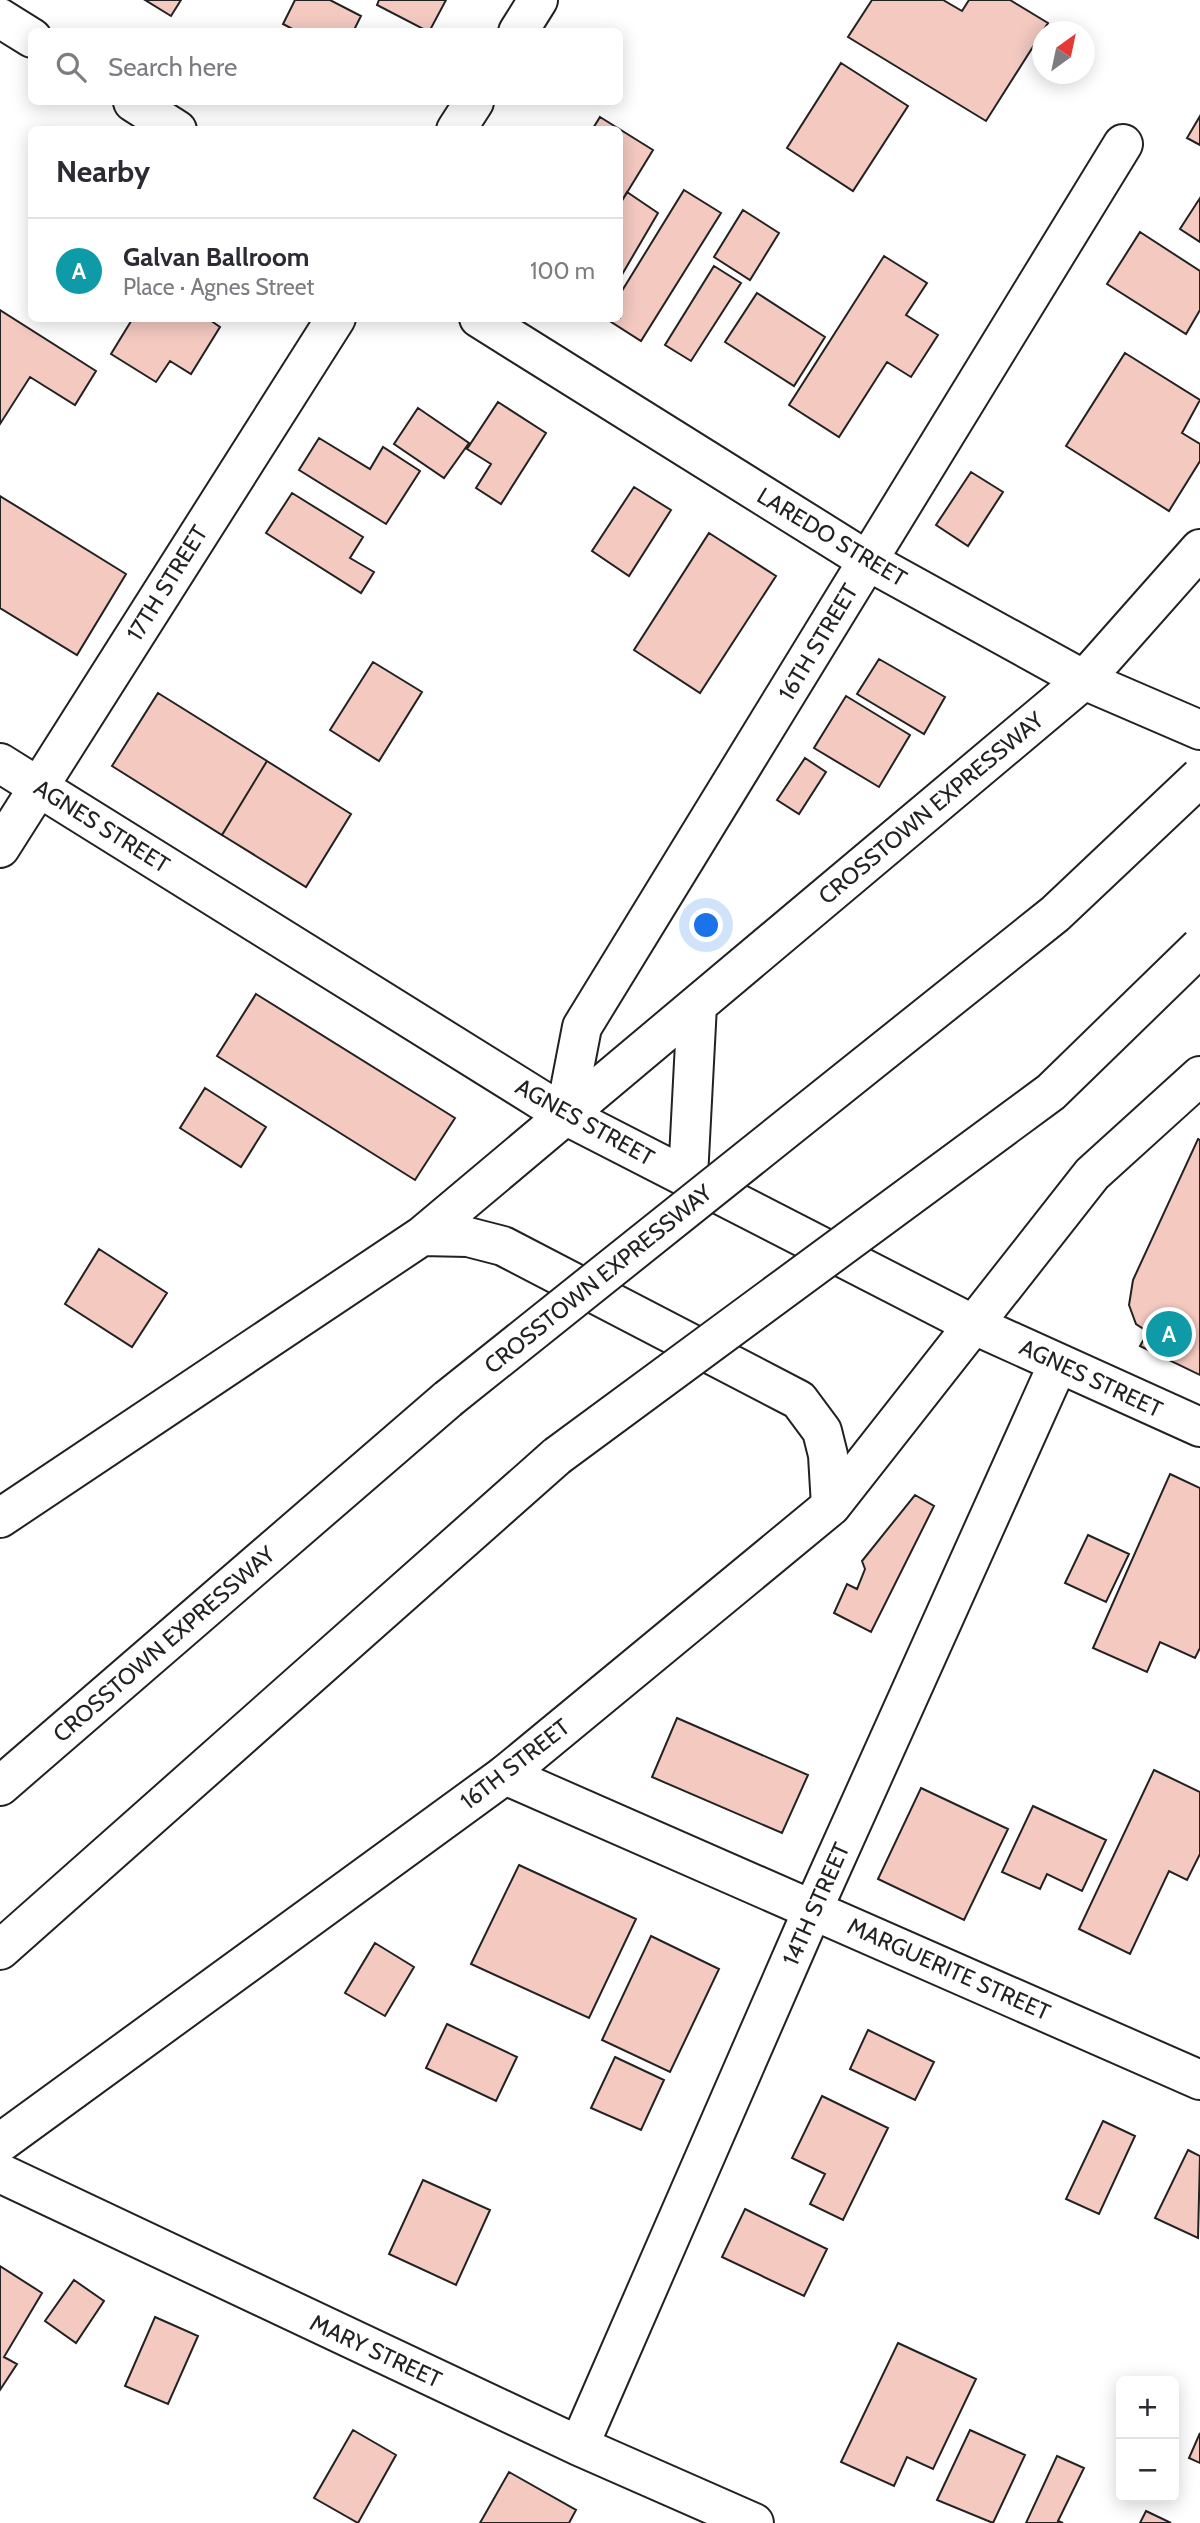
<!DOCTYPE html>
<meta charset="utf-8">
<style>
body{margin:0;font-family:Cabin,sans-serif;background:#f7f7f7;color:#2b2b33}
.controls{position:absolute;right:21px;bottom:21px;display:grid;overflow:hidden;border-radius:10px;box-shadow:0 4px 18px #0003}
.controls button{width:63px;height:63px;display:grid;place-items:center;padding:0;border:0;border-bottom:2px solid #e1e1e2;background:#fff;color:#2b2b33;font:35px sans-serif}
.compass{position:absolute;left:1032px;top:21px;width:63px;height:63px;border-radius:50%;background:#fff;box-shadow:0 4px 18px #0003;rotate:33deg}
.you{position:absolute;left:707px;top:926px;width:24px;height:24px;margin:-18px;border:5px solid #fff;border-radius:50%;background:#1a73e8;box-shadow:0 0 0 10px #1a73e833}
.badge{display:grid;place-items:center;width:46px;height:46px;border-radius:50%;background:#7c3aed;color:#fff;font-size:23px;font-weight:700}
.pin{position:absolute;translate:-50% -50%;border:4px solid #fff;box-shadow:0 2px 7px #0006}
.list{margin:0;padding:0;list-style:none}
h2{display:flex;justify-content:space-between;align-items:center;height:91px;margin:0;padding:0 28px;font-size:30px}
h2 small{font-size:23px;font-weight:400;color:#7c7c81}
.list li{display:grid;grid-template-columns:46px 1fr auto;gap:21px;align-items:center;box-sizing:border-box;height:105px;padding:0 28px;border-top:2px solid #e1e1e2}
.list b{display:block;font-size:26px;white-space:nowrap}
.list p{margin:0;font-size:23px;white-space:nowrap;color:#7c7c81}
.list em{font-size:23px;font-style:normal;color:#7c7c81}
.icon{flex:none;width:38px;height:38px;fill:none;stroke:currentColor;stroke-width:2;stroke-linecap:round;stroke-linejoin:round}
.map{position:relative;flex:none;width:1200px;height:2523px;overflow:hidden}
.search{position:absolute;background:#fff;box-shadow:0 4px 18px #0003;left:28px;top:28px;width:595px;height:77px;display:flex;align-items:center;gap:18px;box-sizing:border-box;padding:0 24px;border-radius:10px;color:#7c7c81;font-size:26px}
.panel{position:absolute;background:#fff;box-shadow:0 4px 18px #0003;left:28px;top:126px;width:595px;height:196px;border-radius:10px}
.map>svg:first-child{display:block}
.building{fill:#f3c9c0;stroke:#222;stroke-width:2}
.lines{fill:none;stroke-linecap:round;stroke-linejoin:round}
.minor-casing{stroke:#222;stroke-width:42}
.major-casing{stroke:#222;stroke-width:42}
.highway-casing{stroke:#222;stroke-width:42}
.minor{stroke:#fff;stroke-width:38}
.major{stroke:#fff;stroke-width:38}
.highway{stroke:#fff;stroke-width:38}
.highway-bridge-casing{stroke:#222;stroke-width:42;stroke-linecap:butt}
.highway-bridge{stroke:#fff;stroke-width:38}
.labels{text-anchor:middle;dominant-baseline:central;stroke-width:5;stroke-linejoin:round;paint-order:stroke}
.street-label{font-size:23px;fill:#222;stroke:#fff}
</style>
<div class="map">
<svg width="1200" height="2523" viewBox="0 0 1200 2523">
<rect width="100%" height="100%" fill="#fff"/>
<path class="building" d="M145,0H181L171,16Z
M295,0H330L361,16L353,32H298L283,24Z
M379,0H446L429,32L377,5Z
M872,0H943L962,11L969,0H1010L1048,23L986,121L848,37Z
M841,63L908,106L853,191L787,148Z
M1200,116V145L1187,138Z
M600,117L653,150L620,204V130H592Z
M684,190L721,213L641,341L605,318H620V294Z
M627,192L658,213L620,278V204Z
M1200,198V242L1180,229Z
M743,210L779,233L750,280L714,257Z
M1140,232L1200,271V310L1186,334L1107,284Z
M884,256L927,283L906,315L938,335L911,377L887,362L839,437L789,405Z
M714,266L741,283L691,361L665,345Z
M757,293L825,337L794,386L725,342Z
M0,310L96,371L75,405L30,377L0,424Z
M133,318H207L220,327L191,374L170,361L156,382L111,354Z
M1125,353L1200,400L1182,433L1200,444V461L1169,511L1066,446Z
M498,402L546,433L501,504L476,488L491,464L467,449Z
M418,408L469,443L444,478L394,444Z
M319,438L370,469L383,447L420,471L386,524L299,470Z
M971,472L1003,492L968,546L936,525Z
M634,487L671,510L629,576L592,551Z
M292,493L363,537L350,558L374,572L361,593L266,533Z
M0,496L126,574L77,655L0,608Z
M709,533L776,576L700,693L634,650Z
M879,659L945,697L924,734L857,694Z
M373,662L422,692L379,761L330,730Z
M158,693L267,761L222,835L112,766Z
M846,696L910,735L879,787L814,748Z
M805,758L826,772L799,814L777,800Z
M267,761L351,814L306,887L222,835Z
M256,994L455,1118L415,1180L217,1056Z
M205,1088L266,1127L241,1167L180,1128Z
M1198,1139L1200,1140V1375L1140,1346L1148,1332L1136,1324L1129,1305L1133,1280Z
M99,1249L167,1293L132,1347L65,1304Z
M1170,1474L1200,1488V1648L1195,1658L1160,1642L1147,1672L1093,1648Z
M915,1495L934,1506L871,1632L834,1613L847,1584L857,1589L865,1569L862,1561Z
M1088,1535L1129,1554L1106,1602L1065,1583Z
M677,1718L808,1775L782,1833L652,1777Z
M1154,1770L1200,1792V1854L1187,1880L1169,1871L1130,1954L1079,1929Z
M921,1788L1008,1829L964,1920L878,1879Z
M1033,1806L1106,1840L1082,1891L1047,1874L1040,1889L1002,1872Z
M519,1865L636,1919L589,2018L471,1964Z
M651,1936L719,1969L670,2072L602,2040Z
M375,1943L414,1967L385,2016L345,1993Z
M447,2024L517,2057L496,2101L426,2068Z
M868,2030L934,2062L915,2100L850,2069Z
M615,2057L664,2080L641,2130L591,2108Z
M822,2096L888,2128L843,2220L810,2204L825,2174L792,2158Z
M1103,2121L1135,2136L1099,2214L1066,2199Z
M1188,2150L1200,2156L1198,2238L1155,2218Z
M423,2180L490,2210L456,2285L389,2254Z
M745,2209L827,2249L804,2296L722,2257Z
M0,2266L42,2293L4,2357L17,2364L0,2390Z
M74,2280L104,2301L76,2343L45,2321Z
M155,2317L198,2336L168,2404L125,2386Z
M898,2343L976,2379L933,2469L907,2457L894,2486L841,2462Z
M353,2430L396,2455L358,2523L314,2498Z
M970,2430L1025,2455L993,2523L937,2500Z
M1200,2433V2463L1189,2458Z
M1057,2456L1084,2468L1058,2521L1063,2523H1026Z
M509,2472L576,2510L569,2523H480Z
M1146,2511L1171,2523H1140Z"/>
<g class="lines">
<g class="minor-casing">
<path id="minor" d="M518,32L538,0
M456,130L474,102
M0,848L336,318
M565,1115L582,1027L1123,144
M505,1775L1200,2080
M0,2173L579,2446L754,2523
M579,2446L813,1909L1058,1364"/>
</g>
<g class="major-casing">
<path id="major" d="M0,18L32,38
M133,102L177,130
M479,318L868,561L1084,680L1200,730
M0,763L565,1115L972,1324L1200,1427
M688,1177L697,1005
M422,1236L468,1237L503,1246L799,1400L822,1431L828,1455L831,1506
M0,1518L422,1236L1084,680L1200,549
M0,2143L505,1775L831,1506L1092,1174L1200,1076"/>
</g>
<g class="highway-casing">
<path id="highway" d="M0,1786L448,1399
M0,1950L557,1456"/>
</g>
<use href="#minor" class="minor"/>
<use href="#major" class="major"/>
<use href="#highway" class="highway"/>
<g class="highway-bridge-casing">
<path id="highway-bridge" d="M448,1399L1055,914L1200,777
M557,1456L1051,1092L1200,947"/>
</g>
<use href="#highway-bridge" class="highway-bridge"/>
</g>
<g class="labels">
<g class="street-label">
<text transform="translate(832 537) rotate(31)">LAREDO STREET</text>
<text transform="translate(167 583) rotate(-58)">17TH STREET</text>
<text transform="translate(818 642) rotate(-59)">16TH STREET</text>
<text transform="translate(931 808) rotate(-40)">CROSSTOWN EXPRESSWAY</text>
<text transform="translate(102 826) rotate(32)">AGNES STREET</text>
<text transform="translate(585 1122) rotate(29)">AGNES STREET</text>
<text transform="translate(598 1279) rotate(-39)">CROSSTOWN EXPRESSWAY</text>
<text transform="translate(1091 1378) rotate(25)">AGNES STREET</text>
<text transform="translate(164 1644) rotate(-41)">CROSSTOWN EXPRESSWAY</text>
<text transform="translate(515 1764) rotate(-38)">16TH STREET</text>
<text transform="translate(816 1904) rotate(-66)">14TH STREET</text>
<text transform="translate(949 1969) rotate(24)">MARGUERITE STREET</text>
<text transform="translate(376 2351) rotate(25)">MARY STREET</text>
</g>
</g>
</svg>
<div class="controls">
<button>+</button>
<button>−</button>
</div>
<svg class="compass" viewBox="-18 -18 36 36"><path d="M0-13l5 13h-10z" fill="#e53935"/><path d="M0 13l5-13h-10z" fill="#7c7c81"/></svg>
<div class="you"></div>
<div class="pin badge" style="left:1169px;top:1334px;background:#0f9aa8">A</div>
<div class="search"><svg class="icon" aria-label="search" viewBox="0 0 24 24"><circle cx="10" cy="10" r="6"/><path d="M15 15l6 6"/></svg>Search here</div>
<section class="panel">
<h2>Nearby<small></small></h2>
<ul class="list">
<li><span class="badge" style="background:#0f9aa8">A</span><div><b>Galvan Ballroom</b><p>Place · Agnes Street</p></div><em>100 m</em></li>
</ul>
</section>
</div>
